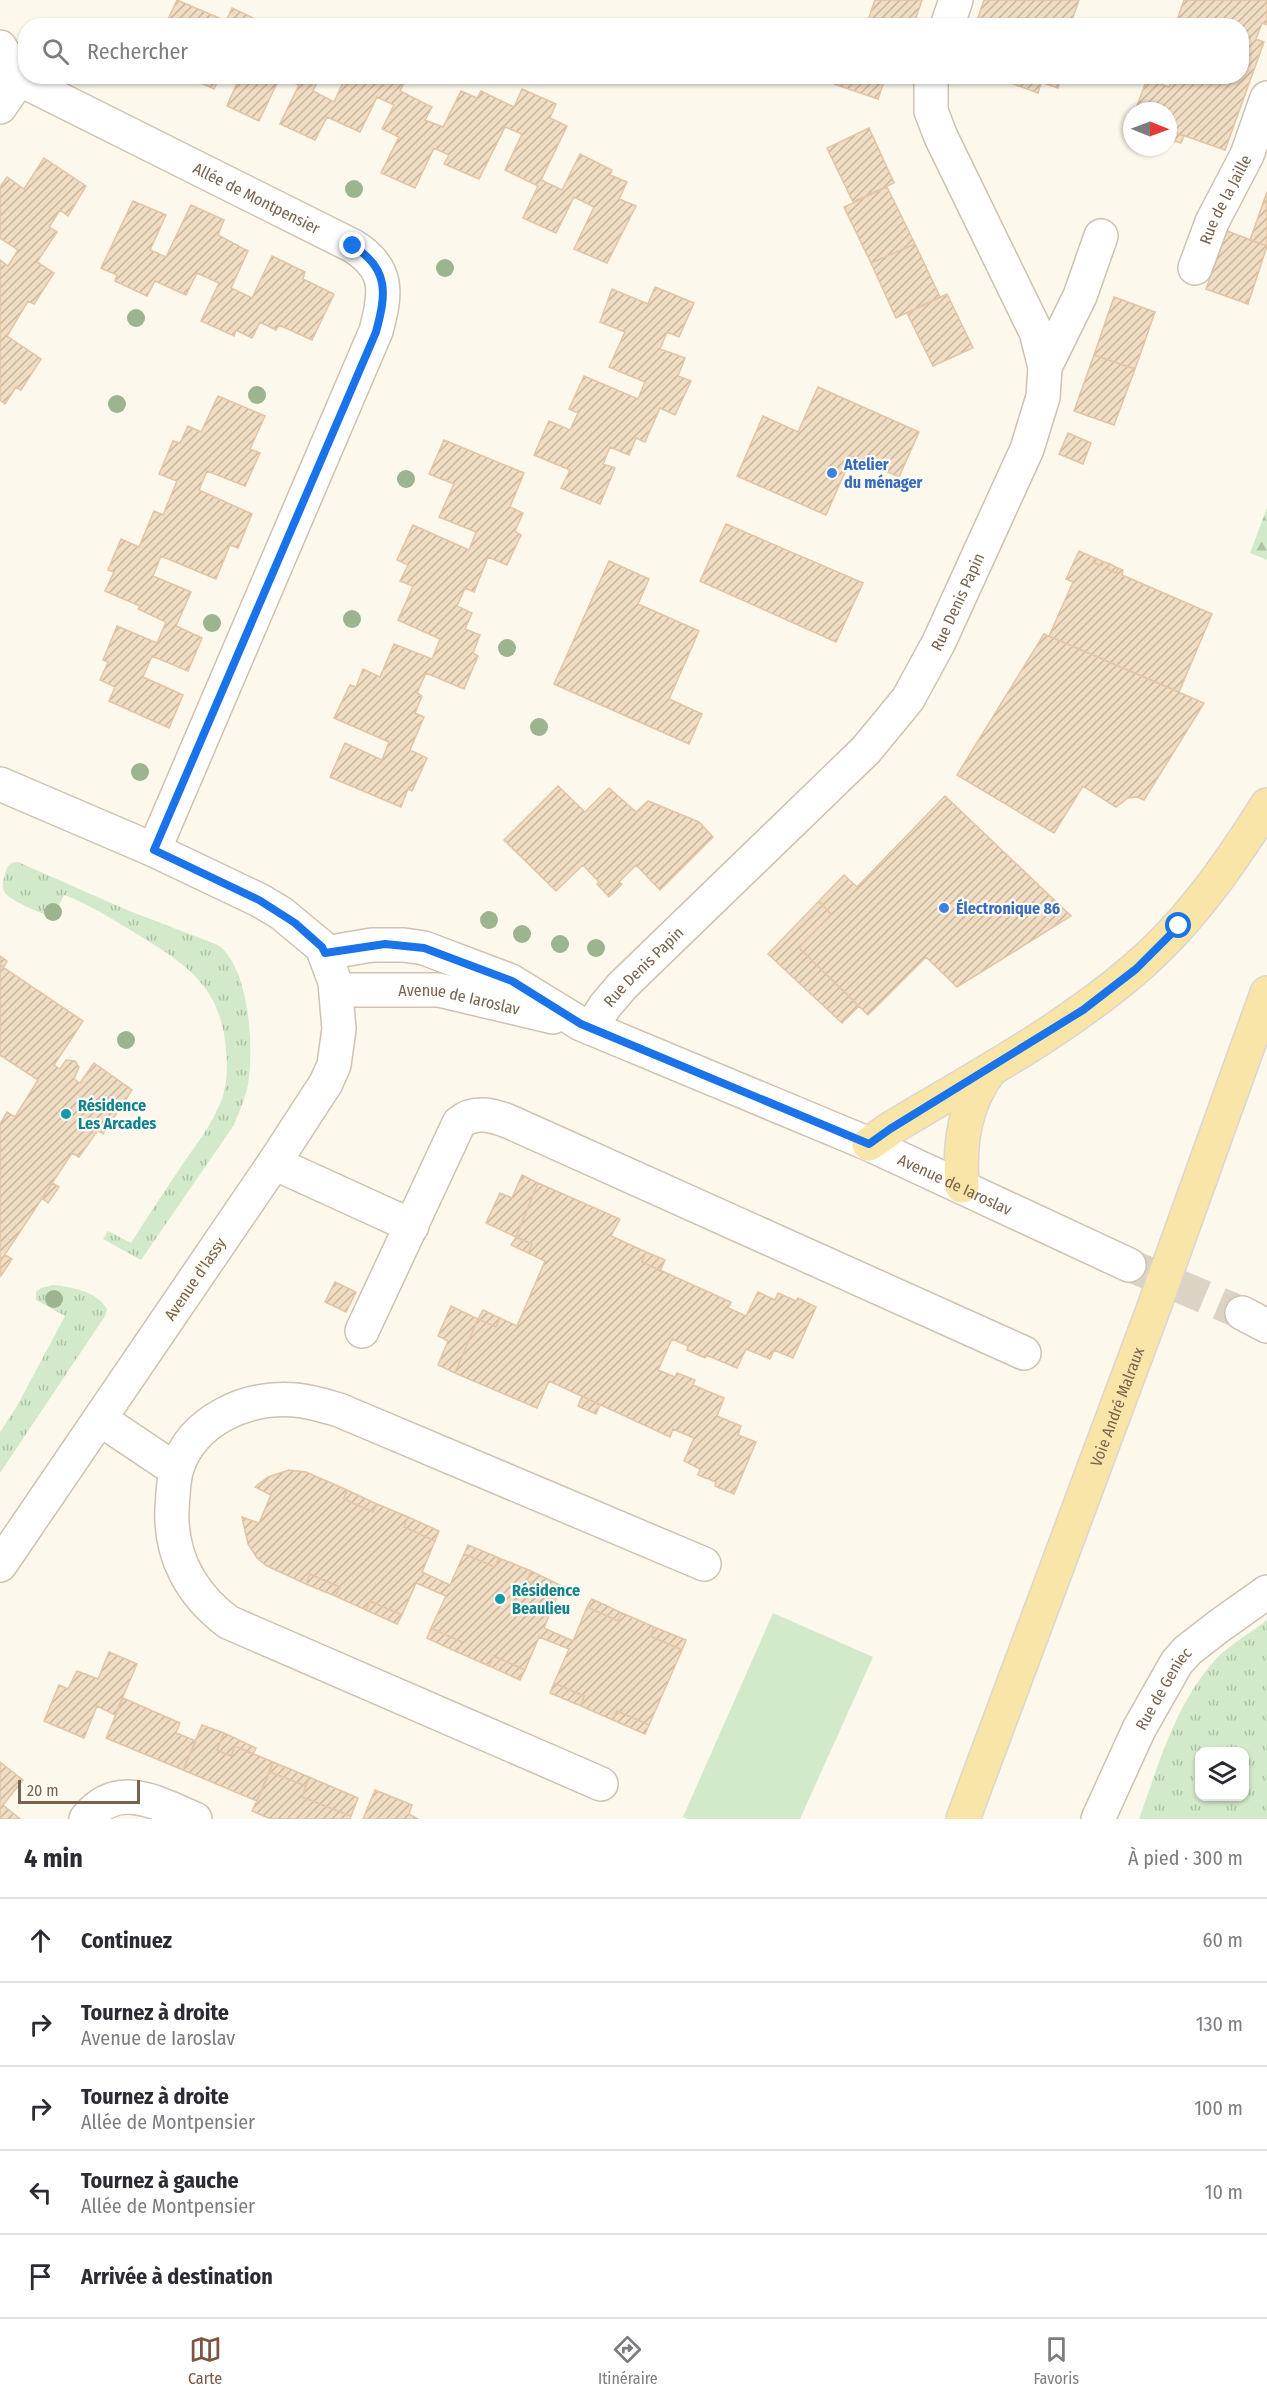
<!DOCTYPE html>
<html lang="fr">
<meta charset="utf-8">
<style>
body{margin:0;font-family:"Fira Sans Condensed",sans-serif;background:#f2f2f3;color:#2b2b33}
.controls{position:absolute;right:18px;bottom:18px;display:grid;overflow:hidden;border-radius:12px;box-shadow:0 2px 4px #0004}
.controls button{width:54px;height:54px;display:grid;place-items:center;padding:0;border:0;border-bottom:2px solid #e1e1e2;background:#fff;color:#2b2b33;font:30px sans-serif}
.compass{position:absolute;left:1123px;top:102px;width:54px;height:54px;border-radius:50%;background:#fff;box-shadow:0 2px 4px #0004;rotate:91deg}
.scale{position:absolute;left:18px;bottom:15px;width:122px;box-sizing:border-box;padding-left:6px;border:3px solid #77634e;border-top:0;font-size:16px;line-height:21px;white-space:nowrap;color:#77634e;-webkit-text-stroke:4px #fefbf2;paint-order:stroke}
.stop{position:absolute;width:18px;height:18px;margin:-14px;border:4px solid #1a73e8;border-radius:50%;background:#fff}
.stop.end{background:#1a73e8;border-color:#fff;box-shadow:0 2px 6px #0008}
.list{margin:0;padding:0;list-style:none}
h2{display:flex;justify-content:space-between;align-items:center;height:78px;margin:0;padding:0 24px;font-size:26px}
h2 small{font-size:20px;font-weight:400;color:#7c7c81}
.list li{display:grid;grid-template-columns:39px 1fr auto;gap:18px;align-items:center;box-sizing:border-box;height:84px;padding:0 24px;border-top:2px solid #e1e1e2}
.list b{display:block;font-size:22px;white-space:nowrap}
.list p{margin:0;font-size:20px;white-space:nowrap;color:#7c7c81}
.list em{font-size:20px;font-style:normal;color:#7c7c81}
.icon{flex:none;width:33px;height:33px;fill:none;stroke:currentColor;stroke-width:2;stroke-linecap:round;stroke-linejoin:round}
.map{position:relative;flex:none;width:1267px;height:1819px;overflow:hidden}
.search{position:absolute;background:#fff;box-shadow:0 2px 4px #0004;left:18px;right:18px;top:18px;height:66px;display:flex;align-items:center;gap:15px;box-sizing:border-box;padding:0 21px;border-radius:24px;color:#7c7c81;font-size:22px}
.sheet{height:498px;background:#fff}
nav{display:flex;justify-content:space-around;align-items:center;box-sizing:border-box;height:84px;border-top:2px solid #e1e1e2;background:#fff;font-size:16px;color:#7c7c81}
nav a{display:grid;justify-items:center;gap:3px}
nav .on{color:#7d5543}
.map>svg:first-child{display:block}
.grass{fill:url(#grass-tufts);fill-rule:evenodd}
.forest{fill:url(#forest-firs)}
.garden{fill:#d2eac9}
.building{fill:url(#building-hatch);stroke:#e3c5a4;stroke-width:1.5}
.lines{fill:none;stroke-linecap:round;stroke-linejoin:round}
.minor-tunnel{stroke:#dbd3c4;stroke-width:33;stroke-dasharray:33 16;stroke-linecap:butt}
.minor-casing{stroke:#cfc2b0;stroke-width:36}
.major-casing{stroke:#dcd6d1;stroke-width:36}
.minor{stroke:#fff;stroke-width:33}
.major{stroke:#f8e5a7;stroke-width:33}
.tree{fill:#9cb490}
.route{stroke:#1a73e8;stroke-width:8}
.shop-dot{fill:#3f7fe0;stroke:#fefbf2;stroke-width:2}
.culture-dot{fill:#0f9aa8;stroke:#fefbf2;stroke-width:2}
.labels{text-anchor:middle;dominant-baseline:central;stroke-width:4.5;stroke-linejoin:round;paint-order:stroke}
.street-label{font-size:16px;fill:#77634e;stroke:#fefbf2}
.shop-label{font-size:16px;font-weight:bold;fill:#366cbe;stroke:#fefbf2;text-anchor:start}
.culture-label{font-size:16px;font-weight:bold;fill:#0d838f;stroke:#fefbf2;text-anchor:start}
</style>
<div class="map">
<svg width="1267" height="1819" viewBox="0 0 1267 1819">
<defs>
<pattern id="grass-tufts" width="24" height="20" patternUnits="userSpaceOnUse" patternTransform="scale(1.5)"><rect width="24" height="20" fill="#d2eac9"/><path d="M3 7l-1-3M5 7V3M7 7l1-3M15 17l-1-3M17 17v-4M19 17l1-3" fill="none" stroke="#afc1a5"/></pattern>
<pattern id="forest-firs" width="22" height="20" patternUnits="userSpaceOnUse" patternTransform="scale(1.5)"><rect width="22" height="20" fill="#d2eac9"/><path d="M5 1l3.5 6h-7zM16 11l3.5 6h-7z" fill="#afc1a5"/></pattern>
<pattern id="building-hatch" width="6" height="6" patternUnits="userSpaceOnUse" patternTransform="scale(1.5)"><rect width="6" height="6" fill="#f1dcc4"/><path d="M-1 1l2-2M0 6l6-6M5 7l2-2" fill="none" stroke="#c8b6a1"/></pattern>
</defs>
<rect width="100%" height="100%" fill="#fcf8eb"/>
<path class="grass" d="M18,862L127,910L218,945C250,968 254,1049 248,1085C245,1099 239,1112 234,1125L141,1260L103,1239L108,1231L131,1243C148,1216 166,1189 184,1162C197,1144 211,1125 220,1104C227,1087 228,1068 226,1050C221,984 184,963 132,931C110,918 89,904 64,895L53,918C42,913 12,902 5,893C1,887 3,880 5,874C7,866 10,862 18,862Z
M53,1285C71,1287 97,1291 107,1309L105,1316L0,1473V1432L17,1406L65,1316L36,1300V1292L41,1288Z
M1267,1620V1819H1139C1159,1764 1175,1704 1216,1659C1230,1644 1251,1633 1267,1620ZM1200,1752H1244V1796H1200Z"/>
<path class="forest" d="M1267,508V560L1250,553Z"/>
<path class="garden" d="M773,1613L873,1657L800,1819H688L683,1817Z"/>
<path class="building" d="M177,0L226,21L232,8L266,24L165,26Z
M875,0H922L913,26H866Z
M984,0H1079L1070,26H975Z
M1184,0H1267V25L1262,23L1256,39L1264,42L1225,150L1168,130V111H1135L1147,79L1169,87L1173,76H1242V26H1175Z
M186,76H220L214,89Z
M240,76H320L313,91L334,102L346,76H408L400,91L432,107L425,120L443,127L461,91L477,98L481,91L514,107L522,89L556,104L550,118L567,126L541,180L562,190L580,154L612,170L610,175L627,182L619,199L636,206L607,263L574,249L594,207L574,197L556,233L523,218L538,186L505,170L522,134L505,127L479,179L444,164L449,155L434,148L415,188L381,173L399,137L382,129L394,105L377,97L360,132L327,117L315,140L280,124L299,85L280,77L259,121L227,106Z
M837,76H886L878,99L834,84Z
M1003,76H1023L1041,83L1038,93L1002,80Z
M1023,76H1062L1058,88Z
M869,128L894,183L853,202L827,148Z
M1168,130L1184,136L1181,143L1168,139Z
M44,158L86,186L68,216L60,210L49,227L57,232L37,262L54,273L34,304L28,301L7,336L41,359L21,390L16,387L5,404L0,400V260L8,266L18,250L0,238V187L7,177L24,189Z
M887,187L915,244L871,263L844,207Z
M1267,192V246L1250,240Z
M133,201L166,215L150,250L166,257L191,205L224,220L218,235L248,251L231,288L252,298L272,256L305,272L303,279L334,294L312,340L279,325L276,330L260,322L252,338L236,330L234,336L201,321L219,283L197,273L186,295L155,281L147,296L115,281L117,275L101,268Z
M1227,231L1267,246L1248,304L1206,289Z
M915,244L940,297L896,318L871,263Z
M655,287L694,303L679,337L667,332L660,349L685,358L678,376L691,381L675,415L660,408L645,442L636,438L629,455L610,447L603,464L615,468L600,504L561,488L570,470L534,455L549,421L570,430L578,413L569,409L584,376L638,399L645,382L609,367L625,332L600,322L612,289L648,304Z
M947,294L973,348L933,366L907,313Z
M1114,297L1155,312L1135,369L1094,355Z
M1094,355L1135,369L1114,425L1074,411Z
M818,387L919,432L899,477L852,456L826,515L737,476L763,416L798,432Z
M218,396L265,416L250,449L260,453L245,486L207,471L199,490L252,514L238,548L230,545L216,579L161,556L153,576L191,592L176,626L202,638L188,671L152,656L143,677L183,695L169,728L109,701L115,687L100,680L108,662L103,660L117,626L157,643L166,622L138,609L140,606L105,591L114,572L108,570L121,539L139,547L154,511L163,515L177,481L159,474L173,441L180,443L188,426L201,432Z
M1068,433L1091,443L1083,464L1059,454Z
M444,440L524,473L510,507L523,513L515,531L521,535L507,565L488,557L474,592L465,588L457,606L472,613L465,629L480,635L473,653L478,656L464,689L426,673L417,693L422,696L415,713L424,717L410,750L427,758L412,791L408,789L401,807L330,777L345,743L382,760L389,742L334,718L350,685L356,687L363,669L380,677L394,644L432,659L440,639L398,620L413,586L400,581L408,565L397,560L413,525L469,550L473,540L476,532L439,517L454,484L429,474Z
M726,524L863,583L836,642L700,581Z
M1079,551L1095,558L1093,562L1101,566L1104,562L1110,564L1107,569L1116,573L1118,568L1123,570L1122,575L1212,614L1179,692L1049,636L1073,582L1066,579Z
M1095,558L1104,562L1101,566L1093,562Z
M609,561L649,579L638,604L699,631L669,699L702,714L689,744L554,684Z
M1110,564L1118,568L1116,573L1107,569Z
M1044,634L1204,703L1144,800L1137,797L1128,798L1116,807L1083,786L1054,833L957,775Z
M558,786L585,812L609,788L636,812L648,801L699,822L713,837L660,890L636,865L619,882L622,884L609,897L597,884L599,882L583,865L556,891L504,840Z
M945,796L1071,916L957,987L926,957L868,1015L799,948L831,914L819,901L844,875L857,887Z
M819,901L831,914L799,948L859,1006L842,1023L768,954Z
M0,956L7,961L4,967L0,965Z
M0,965L83,1021L54,1065L60,1069L66,1060L75,1061L79,1067L74,1079L80,1083L94,1063L132,1090L103,1134L98,1130L79,1157L72,1153L0,1262V1124L7,1112L15,1117L38,1080L0,1055Z
M522,1175L538,1183L516,1237L486,1223L500,1193L512,1198Z
M52,1183L59,1187L48,1203L42,1198Z
M538,1183L620,1219L611,1236L646,1252L642,1262L731,1302L728,1308L746,1316L758,1292L775,1300L778,1293L796,1301L798,1298L816,1307L793,1358L774,1350L770,1359L746,1349L737,1368L706,1355L705,1358L687,1350L688,1346L672,1339L658,1370L675,1377L677,1373L695,1380L693,1385L724,1398L717,1416L741,1426L738,1435L756,1442L734,1494L715,1486L716,1482L698,1475L700,1469L684,1461L694,1438L673,1429L670,1437L549,1381L537,1408L455,1373L478,1319L496,1327L500,1318L517,1326L545,1261L528,1253L532,1244L516,1237Z
M516,1237L532,1244L528,1253L511,1245Z
M646,1252L665,1260L660,1271L642,1262Z
M5,1255L12,1259L1,1276L0,1262Z
M335,1282L356,1292L346,1312L325,1302Z
M451,1306L478,1319L455,1373L438,1365L448,1341L438,1336Z
M483,1310L500,1318L496,1327L478,1319Z
M582,1396L600,1405L596,1414L578,1406Z
M289,1470L306,1472L347,1490L344,1499L373,1512L377,1504L408,1517L404,1527L435,1541L422,1572L450,1585L464,1554L495,1567L499,1558L531,1571L527,1581L558,1594L544,1628L573,1641L587,1607L618,1621L622,1613L654,1627L650,1636L682,1650L649,1725L617,1711L613,1720L581,1706L584,1696L554,1683L569,1649L539,1637L525,1670L494,1656L489,1666L457,1652L462,1642L431,1628L446,1596L416,1583L402,1615L370,1601L366,1610L335,1596L340,1587L310,1574L306,1584L267,1566L257,1558L248,1544L242,1517L259,1523L271,1495L255,1487L268,1477Z
M347,1490L377,1504L373,1512L344,1499Z
M408,1517L439,1531L435,1541L404,1527Z
M468,1545L499,1558L495,1567L464,1554Z
M531,1571L562,1586L558,1594L527,1581Z
M310,1574L340,1587L335,1596L306,1584Z
M592,1599L622,1613L618,1621L587,1607Z
M370,1601L402,1615L397,1624L366,1610Z
M654,1627L686,1640L682,1650L650,1636Z
M431,1628L462,1642L457,1652L427,1638Z
M109,1652L137,1664L115,1715L97,1706L84,1738L44,1721L59,1685L68,1689L77,1671L98,1679Z
M494,1656L525,1670L520,1680L489,1666Z
M554,1683L584,1696L581,1706L550,1693Z
M123,1698L180,1723L176,1733L196,1741L183,1770L106,1738Z
M617,1711L649,1725L645,1734L613,1720Z
M202,1725L224,1733L217,1750L231,1756L235,1746L273,1762L257,1801L183,1770Z
M224,1733L256,1748L253,1754L235,1746L231,1756L217,1750Z
M0,1762L23,1780L3,1805L20,1819H0Z
M273,1762L309,1777L306,1786L270,1772Z
M270,1772L306,1786L302,1797L351,1816L350,1819H271L252,1811Z
M309,1777L358,1798L351,1816L302,1797Z
M375,1790L412,1805L409,1814L418,1819H363Z"/>
<g class="lines">
<path class="minor-tunnel" d="M1129,1265L1242,1313"/>
<g class="minor-casing">
<g id="minor">
<path d="M947,26L956,0"/>
<path id="s1" d="M0,47L19,79L353,246C390,269 386,294 376,331L154,850"/>
<path d="M0,107L19,79"/>
<path id="s2" d="M1195,268L1212,222L1247,155L1267,98"/>
<path d="M1045,367L1080,296L1101,236"/>
<path d="M0,784L154,850L259,900L281,913L322,947L335,982L339,1029L334,1065L326,1083L274,1163L0,1565"/>
<path id="s3" d="M325,953L372,945H404L424,948L511,981L581,1024L869,1144L1129,1265"/>
<path id="s4" d="M336,990H439L553,1017"/>
<path id="s5" d="M591,1028L605,1006L622,986L866,750L908,699L939,642L1027,449L1043,397L1045,367L1036,332L941,137L931,111V76"/>
<path d="M274,1163L412,1226"/>
<path d="M1242,1313L1267,1326"/>
<path d="M362,1331L459,1123C474,1110 493,1115 510,1122L1024,1353"/>
<path d="M100,1419L176,1470"/>
<path d="M601,1784L228,1622C191,1594 170,1556 172,1509C173,1495 173,1481 177,1468C193,1420 246,1396 295,1400C310,1401 325,1406 339,1410L704,1564"/>
<path d="M86,1819C118,1779 157,1803 195,1819"/>
<path id="s6" d="M1098,1819L1139,1729L1177,1662L1188,1650L1219,1626L1267,1592"/>
</g>
</g>
<g class="major-casing">
<g id="major">
<path d="M869,1144L890,1129C973,1079 1062,1032 1135,969C1188,924 1230,864 1267,805"/>
<path d="M962,1186C959,1143 964,1104 991,1069"/>
<path id="s7" d="M963,1819L1154,1307L1267,993"/>
</g>
</g>
<use href="#minor" class="minor"/>
<use href="#major" class="major"/>
</g>
<g class="tree">
<circle cx="354" cy="189" r="9"/>
<circle cx="445" cy="268" r="9"/>
<circle cx="136" cy="318" r="9"/>
<circle cx="257" cy="395" r="9"/>
<circle cx="117" cy="404" r="9"/>
<circle cx="406" cy="479" r="9"/>
<circle cx="352" cy="619" r="9"/>
<circle cx="212" cy="623" r="9"/>
<circle cx="507" cy="648" r="9"/>
<circle cx="539" cy="727" r="9"/>
<circle cx="140" cy="772" r="9"/>
<circle cx="53" cy="912" r="9"/>
<circle cx="489" cy="920" r="9"/>
<circle cx="522" cy="934" r="9"/>
<circle cx="560" cy="944" r="9"/>
<circle cx="596" cy="948" r="9"/>
<circle cx="126" cy="1040" r="9"/>
<circle cx="54" cy="1299" r="9"/>
</g>
<g class="lines">
<path class="route" d="M353,246C390,269 386,295 376,332L154,850L259,900L295,923L322,947L325,953L385,944L424,948L512,981L581,1024L869,1144L890,1129L1083,1010L1136,969L1179,926"/>
</g>
<g class="shop-dot">
<circle cx="832" cy="473" r="6"/>
<circle cx="944" cy="908" r="6"/>
</g>
<g class="culture-dot">
<circle cx="66" cy="1114" r="6"/>
<circle cx="500" cy="1599" r="6"/>
</g>
<g class="labels">
<g class="street-label">
<text stroke="none"><textPath href="#s1" startOffset="303">Allée de Montpensier</textPath></text>
<text stroke="none"><textPath href="#s2" startOffset="75">Rue de la Jaille</textPath></text>
<text stroke="none"><textPath href="#s5" startOffset="567">Rue Denis Papin</textPath></text>
<text stroke="none"><textPath href="#s5" startOffset="81">Rue Denis Papin</textPath></text>
<text stroke="none"><textPath href="#s4" startOffset="124">Avenue de Iaroslav</textPath></text>
<text stroke="none"><textPath href="#s3" startOffset="682">Avenue de Iaroslav</textPath></text>
<text transform="translate(195 1279) rotate(-56)">Avenue d'Iassy</text>
<text stroke="none"><textPath href="#s7" startOffset="440">Voie André Malraux</textPath></text>
<text stroke="none"><textPath href="#s6" startOffset="146">Rue de Geniec</textPath></text>
</g>
<g class="shop-label">
<text x="844" y="464">Atelier<tspan x="844" dy="18">du ménager</tspan></text>
<text x="956" y="908">Électronique 86</text>
</g>
<g class="culture-label">
<text x="78" y="1105">Résidence<tspan x="78" dy="18">Les Arcades</tspan></text>
<text x="512" y="1590">Résidence<tspan x="512" dy="18">Beaulieu</tspan></text>
</g>
</g>
</svg>
<div class="controls">
<button><svg class="icon" aria-label="layers" viewBox="0 0 24 24"><path d="M12 4l9 5-9 5-9-5zM3 14l9 5 9-5"/></svg></button>
</div>
<svg class="compass" viewBox="-18 -18 36 36"><path d="M0-13l5 13h-10z" fill="#e53935"/><path d="M0 13l5-13h-10z" fill="#7c7c81"/></svg>
<div class="scale">20 m</div>
<div class="stop" style="left:1179px;top:926px"></div>
<div class="stop end" style="left:353px;top:246px"></div>
<div class="search"><svg class="icon" aria-label="search" viewBox="0 0 24 24"><circle cx="10" cy="10" r="6"/><path d="M15 15l6 6"/></svg>Rechercher</div>
</div>
<section class="sheet">
<h2>4 min<small>À pied · 300 m</small></h2>
<ul class="list">
<li><svg class="icon" aria-label="ahead" viewBox="0 0 24 24"><path d="M12 20V5M6 11l6-6 6 6"/></svg><div><b>Continuez</b></div><em>60 m</em></li>
<li><svg class="icon" aria-label="right" viewBox="0 0 24 24"><path d="M7 20v-9h11M14 6l5 5-5 5"/></svg><div><b>Tournez à droite</b><p>Avenue de Iaroslav</p></div><em>130 m</em></li>
<li><svg class="icon" aria-label="right" viewBox="0 0 24 24"><path d="M7 20v-9h11M14 6l5 5-5 5"/></svg><div><b>Tournez à droite</b><p>Allée de Montpensier</p></div><em>100 m</em></li>
<li><svg class="icon" aria-label="left" viewBox="0 0 24 24"><path d="M17 20v-9H6M10 6l-5 5 5 5"/></svg><div><b>Tournez à gauche</b><p>Allée de Montpensier</p></div><em>10 m</em></li>
<li><svg class="icon" aria-label="arrive" viewBox="0 0 24 24"><path d="M6 21V4h12l-3 4 3 4H6"/></svg><div><b>Arrivée à destination</b></div></li>
</ul>
</section>
<nav>
<a class="on"><svg class="icon" aria-label="map" viewBox="0 0 24 24"><path d="M3 6l6-2 6 2 6-2v14l-6 2-6-2-6 2zM9 4v14M15 6v14"/></svg>Carte</a>
<a><svg class="icon" aria-label="directions" viewBox="0 0 24 24"><path d="M12 3l9 9-9 9-9-9zM9 14v-3h6M13 9l2 2-2 2"/></svg>Itinéraire</a>
<a><svg class="icon" aria-label="saved" viewBox="0 0 24 24"><path d="M7 4h10v16l-5-4-5 4z"/></svg>Favoris</a>
</nav>
